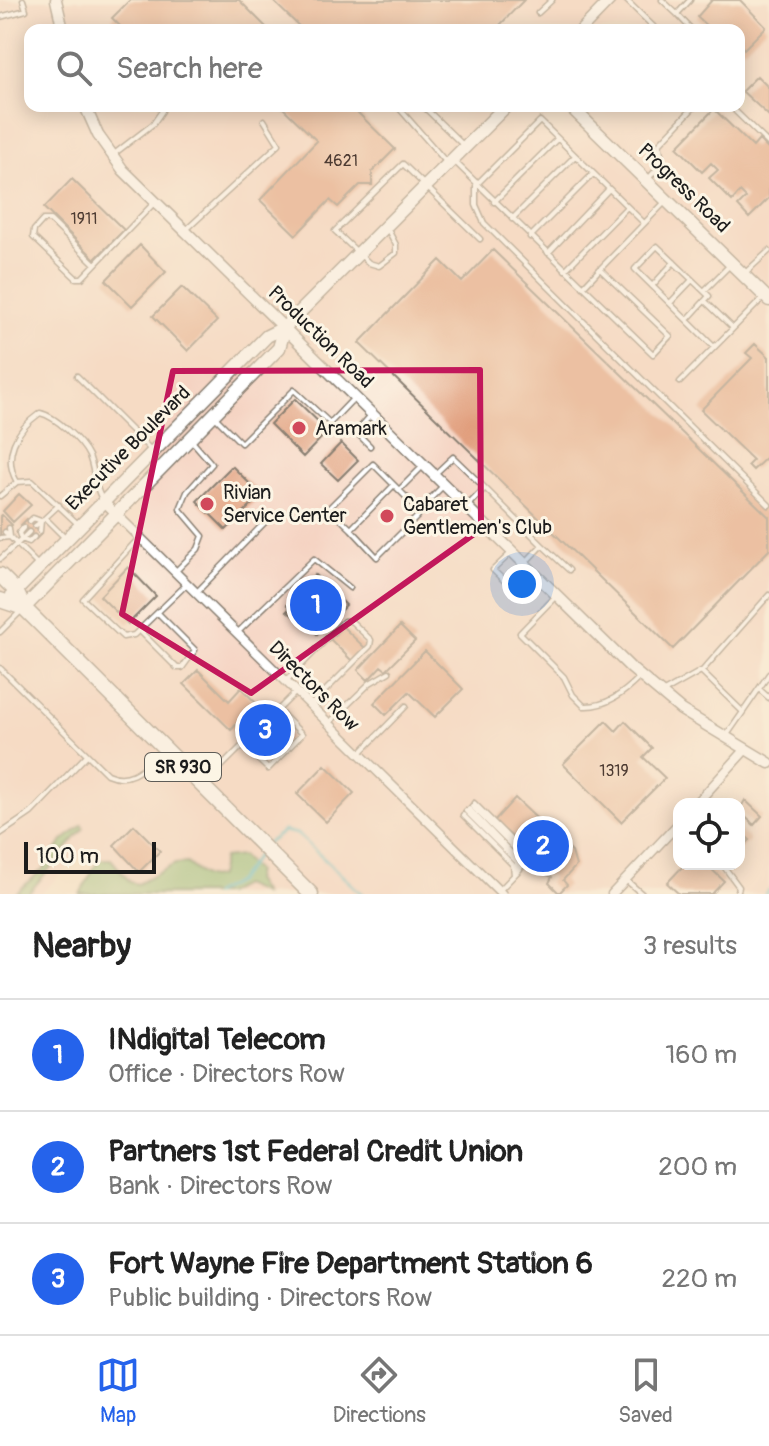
<!DOCTYPE html>
<meta charset="utf-8">
<style>
body{margin:0;font-family:Pangolin,sans-serif;background:#f6f6f6;color:#222}
.controls{position:absolute;right:24px;bottom:24px;display:grid;overflow:hidden;border-radius:16px;box-shadow:0 4px 20px #0003}
.controls button{width:72px;height:72px;display:grid;place-items:center;padding:0;border:0;border-bottom:2px solid #e0e0e0;background:#fff;color:#222;font:40px sans-serif}
.scale{position:absolute;left:24px;bottom:20px;width:132px;box-sizing:border-box;padding-left:8px;border:4px solid #1c1c1c;border-top:0;font-size:22px;line-height:28px;white-space:nowrap;color:#1c1c1c;-webkit-text-stroke:6px #fcf5e5;paint-order:stroke}
.you{position:absolute;left:522px;top:584px;width:28px;height:28px;margin:-20px;border:6px solid #fff;border-radius:50%;background:#1a73e8;box-shadow:0 0 0 12px #1a73e833}
.badge{display:grid;place-items:center;width:52px;height:52px;border-radius:50%;background:#2563eb;color:#fff;font-size:26px;font-weight:700}
.pin{position:absolute;translate:-50% -50%;border:4px solid #fff;box-shadow:0 2px 8px #0006}
.list{margin:0;padding:0;list-style:none}
h2{display:flex;justify-content:space-between;align-items:center;height:104px;margin:0;padding:0 32px;font-size:34px}
h2 small{font-size:26px;font-weight:400;color:#767676}
.list li{display:grid;grid-template-columns:52px 1fr auto;gap:24px;align-items:center;box-sizing:border-box;height:112px;padding:0 32px;border-top:2px solid #e0e0e0}
.list b{display:block;font-size:30px;white-space:nowrap}
.list p{margin:0;font-size:26px;white-space:nowrap;color:#767676}
.list em{font-size:26px;font-style:normal;color:#767676}
.icon{flex:none;width:44px;height:44px;fill:none;stroke:currentColor;stroke-width:2;stroke-linecap:round;stroke-linejoin:round}
.map{position:relative;flex:none;width:769px;height:894px;overflow:hidden}
.search{position:absolute;background:#fff;box-shadow:0 4px 20px #0003;left:24px;right:24px;top:24px;height:88px;display:flex;align-items:center;gap:20px;box-sizing:border-box;padding:0 28px;border-radius:16px;color:#767676;font-size:30px}
.sheet{height:440px;background:#fff}
nav{display:flex;justify-content:space-around;align-items:center;box-sizing:border-box;height:112px;border-top:2px solid #e0e0e0;background:#fff;font-size:22px;color:#767676}
nav a{display:grid;justify-items:center;gap:4px}
nav .on{color:#2563eb}
.map>svg:first-child{display:block}
.built{fill:#f5d3c2;fill-rule:evenodd}
.forest{fill:#8bba72;stroke:#546b47;stroke-width:2}
.lines{fill:none;stroke-linecap:round;stroke-linejoin:round}
.stream{stroke:#4bb9c3;stroke-width:3}
.building{fill:#df9774}
.service-casing{stroke:#897f72;stroke-width:7}
.minor-casing{stroke:#897f72;stroke-width:11}
.tertiary-casing{stroke:#897f72;stroke-width:13}
.secondary-casing{stroke:#897f72;stroke-width:15}
.trunk-casing{stroke:#897f72;stroke-width:17}
.service{stroke:#fff;stroke-width:4}
.minor{stroke:#fff;stroke-width:8}
.tertiary{stroke:#fff;stroke-width:10}
.secondary{stroke:#fff;stroke-width:12}
.trunk{stroke:#fff;stroke-width:14}
.marked{fill:none;stroke:#c2185b;stroke-width:6;stroke-linejoin:round}
.poi-dot{fill:#d1495b;stroke:#fcf5e5;stroke-width:3}
.labels{text-anchor:middle;dominant-baseline:central;stroke-width:6;stroke-linejoin:round;paint-order:stroke}
.number-label{font-size:16px;fill:#4d3b32}
.shield{fill:#fcf5e5;stroke:#5f5d58;stroke-width:2}
.shield-label{font-size:18px;font-weight:bold;fill:#1c1c1c}
.street-label{font-size:20px;fill:#1c1c1c;stroke:#fcf5e5}
.poi-label{font-size:20px;fill:#1c1c1c;stroke:#fcf5e5;text-anchor:start}
</style>
<div class="map">
<svg width="769" height="894" viewBox="0 0 769 894">
<rect width="100%" height="100%" fill="#fcf5e5"/>
<filter id="ink" filterUnits="userSpaceOnUse"><feTurbulence type="fractalNoise" baseFrequency=".0125" numOctaves="2"/><feDisplacementMap in="SourceGraphic" scale="16" xChannelSelector="R" yChannelSelector="G"/><feConvolveMatrix kernelMatrix="1 2 1 2 8 2 1 2 1" color-interpolation-filters="sRGB"/></filter>
<filter id="wash" filterUnits="userSpaceOnUse"><feTurbulence type="fractalNoise" baseFrequency=".006" numOctaves="4" result="noise"/><feDisplacementMap in="SourceGraphic" scale="32" xChannelSelector="R" yChannelSelector="G"/><feGaussianBlur stdDeviation="1.8" result="paint"/><feColorMatrix in="noise" values="0 0 0 0 0 0 0 0 0 0 0 0 0 0 0 0 0 1.4 0 .05"/><feComposite in="paint" operator="in"/></filter>
<g filter="url(#wash)">
<rect width="100%" height="100%" fill="#f6e2c7"/>
<path class="built" d="M0,0H769V894H127L84,851L41,894H0ZM30,30H739V106H30ZM679,804H739V864H679Z"/>
<path class="forest" d="M82,825L84,828L28,894H15L43,869L61,843Z
M241,856L256,871L254,880L263,894L242,885L225,894H80L99,859H111L130,882L138,884L175,864L187,863C196,871 206,882 219,876L223,858Z"/>
<g class="lines">
<path class="stream" d="M266,844L284,831L297,834L362,894
M213,894L238,881L261,850
M765,894L769,890"/>
</g>
<g id="blocks">
<path class="building" d="M130,0H239L267,28L124,30L112,18Z
M272,0H524L497,28L499,30H303Z
M712,0H740L766,27L744,49L739,44V30H711L697,17Z
M757,76L769,88V116L742,91Z
M281,106H351L395,149L372,172V185H360L338,207L330,200L296,235L260,200L317,141Z
M714,109L753,147L759,140L769,150V198L749,218L738,206L746,198L740,192L732,201L709,178L718,170L711,163L702,172L677,147Z
M72,179L124,230L95,259L44,208Z
M140,245L166,272L132,306L106,280Z
M493,250L769,517V550L673,649L359,343L440,260L462,282Z
M182,287L217,321L188,351L153,316Z
M755,344L769,357V455L753,470L748,465L753,460L701,410L752,358L746,353Z
M295,399L328,431L303,457L270,424Z
M341,443L358,460L338,480L321,464Z
M232,466L261,495L226,530L197,501Z
M19,494L31,505L13,522L3,511Z
M2,515L12,525L0,537V517Z
M27,519L42,533L36,539L21,525Z
M128,567L156,596L128,624L100,596Z
M315,575L346,605L317,634L296,613L293,616L287,611L290,608L287,605Z
M342,626L365,648L352,661L330,639Z
M400,626L415,641L386,670L381,666L368,680L358,670Z
M425,651L463,689L435,717L409,692L386,715L374,703Z
M198,670L229,701L241,688L256,703L231,730L184,684Z
M264,708L290,737L275,753L245,729Z
M606,721L616,731L625,721L652,748L643,757L665,778L621,822L563,764Z
M325,765L354,793L326,822L297,794Z
M515,798L572,852L576,866L563,880L567,885L559,893L549,883L552,877L543,873L528,851L494,821Z
M745,800L762,816L754,825L739,811Z
M134,825L160,851L139,872L114,845Z
M739,830L750,840L739,851Z
M685,864H706L724,881L712,894H679L667,883Z"/>
</g>
</g>
<g filter="url(#ink)">
<use href="#blocks" fill-opacity="0" stroke="#897f72" stroke-width="2"/>
<g class="lines">
<g class="service-casing">
<path id="service" d="M626,0L657,30
M662,0L677,14L690,0
M538,13L552,0
M677,14L692,30
M0,17L26,10L23,0
M402,106L399,108L447,163
M423,106L463,145
M730,106L769,144
M114,154L153,124L162,111L158,106
M454,161L653,354L670,336L600,269L665,202
M648,179L663,162L659,144L695,106
M494,202L557,139
M512,219L575,156
M644,223L540,121L476,185V205L484,223L769,505
M387,228L396,245V253L379,266L369,263L335,231L403,164L480,239
M187,229L279,144L264,120
M530,237L593,174
M548,253L609,189
M95,264L50,220H43L34,230L33,237L76,278H82L154,203
M565,270L627,207
M745,273L769,251
M652,286L674,262
M583,287L600,269
M704,291L730,265
M705,301L733,328
M670,303L692,280
M687,320L709,296L657,246L635,269L714,347
M77,376L151,450
M680,382L763,298
M215,417L241,443L294,390L330,423L353,399
M370,446L356,432L371,415
M436,473L453,457L485,488L468,505
M17,482C2,456 16,430 40,413C55,416 82,441 89,456C95,470 93,484 102,499
M394,485L419,510L418,516L377,557L351,529Z
M485,488L542,545L525,563
M399,490L423,466
M0,496L17,482L32,481L79,525
M59,505L45,518L64,537
M419,510L443,486
M30,521L33,518L41,521L40,531
M35,526L43,520
M24,527L19,533L21,539L29,542L34,537
M351,529L329,508L373,464L394,485
M5,532L17,544L29,532
M0,538L10,537L9,528
M138,539L83,599L123,637L134,635L187,584
M542,545L569,570
M511,553L493,570L520,596
M0,559L17,544L39,566
M175,572L198,549L203,536L180,509L187,492L212,464L192,441
M196,593L271,516
M557,595L520,633L564,677L573,695L584,706C606,707 624,693 639,678
M139,630L177,668H182L195,650L158,613
M0,632L21,611
M237,633L314,559L350,588
M0,668L107,774C132,785 145,766 163,750
M702,671L769,595
M286,681L344,621H351L371,640L370,646L311,705
M759,689L769,698
M662,693L701,671L743,712L727,735
M743,712L769,674
M329,723L370,683L389,672
M360,753L406,706
M204,784L243,745L268,769L302,734L278,710L296,692
M474,803L526,855L520,869
M472,806L523,857V866
M469,809L521,863L520,869L499,891
M466,811L517,862V872
M463,815L513,865L514,875
M0,834L31,813L86,756
M722,864L739,887L737,894
M626,880L642,894"/>
</g>
<g class="minor-casing">
<path id="minor" d="M103,501L502,894
M696,804L746,749
M612,894L679,823"/>
</g>
<g class="tertiary-casing">
<path id="tertiary" d="M56,0L63,30
M581,30L610,0
M85,106L98,135L123,170L632,669L681,710L769,763"/>
</g>
<g class="secondary-casing">
<path id="secondary" d="M570,106L769,300
M12,595L267,336L285,327L506,106
M24,608L279,348L285,327"/>
</g>
<g class="trunk-casing">
<path id="trunk" d="M0,575L16,591L24,608L311,894
M0,600L24,608"/>
</g>
<use href="#service" class="service"/>
<use href="#minor" class="minor"/>
<use href="#tertiary" class="tertiary"/>
<use href="#secondary" class="secondary"/>
<use href="#trunk" class="trunk"/>
</g>
</g>
<path d="M0 0H769V894H0ZM480,370L481,529L251,693L122,614L173,371Z" fill="#f6e2c7" fill-opacity=".55" fill-rule="evenodd"/>
<path class="marked" d="M480,370L481,529L251,693L122,614L173,371Z"/>
<g class="poi-dot">
<circle cx="299" cy="428" r="8"/>
<circle cx="207" cy="504" r="8"/>
<circle cx="387" cy="516" r="8"/>
</g>
<g class="labels">
<g class="number-label">
<text x="341" y="161">4621</text>
<text x="84" y="219">1911</text>
<text x="614" y="771">1319</text>
</g>
<rect class="shield" x="145" y="753" width="76" height="28" rx="6"/>
<g class="shield-label">
<text x="183" y="767">SR 930</text>
</g>
<g class="street-label">
<text transform="translate(684 188) rotate(44)">Progress Road</text>
<text transform="translate(321 337) rotate(44)">Production Road</text>
<text transform="translate(128 448) rotate(-45)">Executive Boulevard</text>
<text transform="translate(314 686) rotate(45)">Directors Row</text>
</g>
<g class="poi-label">
<text x="315" y="428">Aramark</text>
<text x="223" y="492">Rivian<tspan x="223" dy="23">Service Center</tspan></text>
<text x="403" y="504">Cabaret<tspan x="403" dy="23">Gentlemen's Club</tspan></text>
</g>
</g>
</svg>
<div class="controls">
<button><svg class="icon" aria-label="locate" viewBox="0 0 24 24"><circle cx="12" cy="12" r="6"/><path d="M12 2v4M12 18v4M2 12h4M18 12h4"/></svg></button>
</div>
<div class="scale">100 m</div>
<div class="you"></div>
<div class="pin badge" style="left:316px;top:605px">1</div>
<div class="pin badge" style="left:543px;top:846px">2</div>
<div class="pin badge" style="left:265px;top:730px">3</div>
<div class="search"><svg class="icon" aria-label="search" viewBox="0 0 24 24"><circle cx="10" cy="10" r="6"/><path d="M15 15l6 6"/></svg>Search here</div>
</div>
<section class="sheet">
<h2>Nearby<small>3 results</small></h2>
<ul class="list">
<li><span class="badge">1</span><div><b>INdigital Telecom</b><p>Office · Directors Row</p></div><em>160 m</em></li>
<li><span class="badge">2</span><div><b>Partners 1st Federal Credit Union</b><p>Bank · Directors Row</p></div><em>200 m</em></li>
<li><span class="badge">3</span><div><b>Fort Wayne Fire Department Station 6</b><p>Public building · Directors Row</p></div><em>220 m</em></li>
</ul>
</section>
<nav>
<a class="on"><svg class="icon" aria-label="map" viewBox="0 0 24 24"><path d="M3 6l6-2 6 2 6-2v14l-6 2-6-2-6 2zM9 4v14M15 6v14"/></svg>Map</a>
<a><svg class="icon" aria-label="directions" viewBox="0 0 24 24"><path d="M12 3l9 9-9 9-9-9zM9 14v-3h6M13 9l2 2-2 2"/></svg>Directions</a>
<a><svg class="icon" aria-label="saved" viewBox="0 0 24 24"><path d="M7 4h10v16l-5-4-5 4z"/></svg>Saved</a>
</nav>
